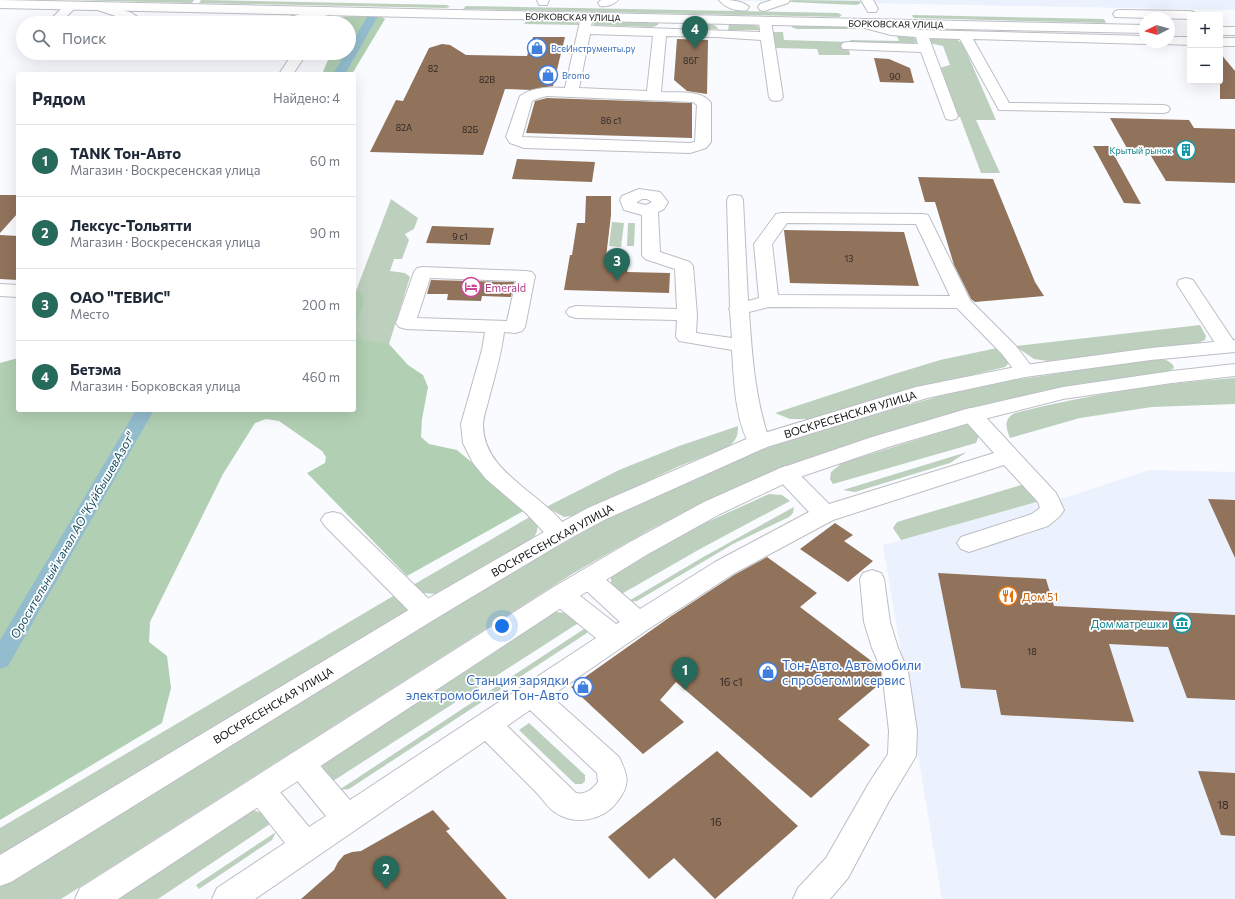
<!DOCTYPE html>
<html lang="ru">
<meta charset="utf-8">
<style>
body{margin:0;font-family:Commissioner,sans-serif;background:#f2f2f3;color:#1f2937}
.controls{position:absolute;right:12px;top:12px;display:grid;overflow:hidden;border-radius:4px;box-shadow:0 4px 16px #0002}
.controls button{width:36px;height:36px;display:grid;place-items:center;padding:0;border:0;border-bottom:1px solid #e0e1e3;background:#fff;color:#1f2937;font:20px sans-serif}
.compass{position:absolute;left:1139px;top:12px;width:36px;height:36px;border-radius:50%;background:#fff;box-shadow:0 4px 16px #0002;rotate:265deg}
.you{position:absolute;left:502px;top:626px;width:14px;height:14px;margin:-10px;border:3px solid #fff;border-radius:50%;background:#1a73e8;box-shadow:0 0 0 6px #1a73e833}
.badge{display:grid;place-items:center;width:26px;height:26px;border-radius:50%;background:#266a5c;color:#fff;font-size:13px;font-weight:700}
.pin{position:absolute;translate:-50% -33px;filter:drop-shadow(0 1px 2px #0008)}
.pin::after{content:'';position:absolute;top:21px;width:14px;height:12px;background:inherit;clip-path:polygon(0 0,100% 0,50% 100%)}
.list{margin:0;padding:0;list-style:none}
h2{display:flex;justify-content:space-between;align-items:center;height:52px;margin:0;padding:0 16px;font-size:17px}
h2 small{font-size:13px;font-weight:400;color:#747a83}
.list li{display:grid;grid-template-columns:26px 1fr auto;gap:12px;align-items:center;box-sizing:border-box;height:72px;padding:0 16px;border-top:1px solid #e0e1e3}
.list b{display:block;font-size:15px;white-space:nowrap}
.list p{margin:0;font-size:13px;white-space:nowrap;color:#747a83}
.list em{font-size:13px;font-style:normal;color:#747a83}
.icon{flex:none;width:22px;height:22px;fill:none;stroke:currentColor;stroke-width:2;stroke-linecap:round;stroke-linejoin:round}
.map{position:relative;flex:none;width:1235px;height:899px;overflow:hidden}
.search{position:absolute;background:#fff;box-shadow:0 4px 16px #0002;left:16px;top:16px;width:340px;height:44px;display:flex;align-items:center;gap:10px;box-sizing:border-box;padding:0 14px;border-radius:22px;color:#747a83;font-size:15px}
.panel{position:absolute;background:#fff;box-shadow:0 4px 16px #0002;left:16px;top:72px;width:340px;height:340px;border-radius:4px}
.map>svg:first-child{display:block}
.built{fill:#ebf2fd}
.green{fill:#bdd0be}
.forest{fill:#b1cfb3}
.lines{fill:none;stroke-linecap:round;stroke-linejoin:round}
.canal{fill:#93bdce;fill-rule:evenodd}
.building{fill:#91725b}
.minor-casing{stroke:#bcbec3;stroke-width:2}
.major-casing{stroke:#bcbec3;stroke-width:2}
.minor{fill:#fff;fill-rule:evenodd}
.major{fill:#fff;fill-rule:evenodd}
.labels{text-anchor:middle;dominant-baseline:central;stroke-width:3.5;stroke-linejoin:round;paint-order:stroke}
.far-street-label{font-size:9px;fill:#121214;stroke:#fff}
.far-shop-label{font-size:9px;fill:#366cbe;stroke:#fff;text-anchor:start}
.number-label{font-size:9px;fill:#322a26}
.far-culture-label{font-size:9px;fill:#0d838f;stroke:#fff;text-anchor:end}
.hotel-label{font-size:11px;fill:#b23c85;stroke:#fff;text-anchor:start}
.street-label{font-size:11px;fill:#121214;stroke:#fff}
.food-label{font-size:11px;fill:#c56008;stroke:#fff;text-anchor:start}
.culture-label{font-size:11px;fill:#0d838f;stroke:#fff;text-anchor:end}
.near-number-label{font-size:11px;fill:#322a26}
.water-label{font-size:12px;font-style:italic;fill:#195164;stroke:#fff}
.near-shop-label{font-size:13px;fill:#366cbe;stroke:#fff;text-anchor:start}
</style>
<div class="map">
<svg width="1235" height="899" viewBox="0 0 1235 899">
<rect width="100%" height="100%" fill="#f9fbff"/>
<path class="built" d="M703,0H1235V10Z
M1149,470L1235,472V899H942L883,545L1048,499L1064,498Z"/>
<path class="green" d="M67,0H194L192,3Z
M201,0L447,5L450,7L445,8L199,3Z
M793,0L859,1L861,3L857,5L789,2Z
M466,6L838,13L842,15L839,17L463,9Z
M913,15L1104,19L1106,23L914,18L912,16Z
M527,20L573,21L578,22L579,25L524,24Z
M600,21L652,22L658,23V25L653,27L593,25L594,22Z
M686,24C695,23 714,20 718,29L685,28Z
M732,24C742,25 757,22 762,30H728L729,25Z
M793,26L852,27L857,29H797L791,27Z
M773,32H783L784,40L851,42L850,40L899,41L897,36L913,37L918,41L911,45L848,44L850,55H819L817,49L775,48Z
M934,37L956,39L963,44L996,120H976L1000,173H981L960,117H957L939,68L950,65L943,46L933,44L930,42L931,39Z
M391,199L418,218L414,229L405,234L409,240L402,259H394L390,271L405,273L410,277L389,344L354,343V296Z
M612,222L624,223L621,247L609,246Z
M628,223H635L634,246H627Z
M1200,325L1206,336L1205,340L1198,343L1048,361L1034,359L1015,346Z
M1002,347L1009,359L1008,364L1005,367L899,393L808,419H790L775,413L891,375L940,360Z
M1155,359C1162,359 1170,359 1174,367L1173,369L1166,372L1079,384L1015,398L933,419L813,457L715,497L651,529L572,574L61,899H0V886L513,571L611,517L661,492L712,469L769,447L810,433L940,396L1008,381Z
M1235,378V404L1152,407L1080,418L1010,438C1006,428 1003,419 1015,413C1087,395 1160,383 1235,378Z
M967,424L971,425L980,433L976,443L833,484L830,479L831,472L842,463Z
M738,426C738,436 736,441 728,447L677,467L577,515L564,517L546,507L619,470L679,446Z
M967,452L950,463L855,492L843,490Z
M1031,482L1044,500L901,540L893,528L897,522Z
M769,494L782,495L790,501L700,549L618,596L611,585V577L616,570L694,528Z
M794,507L793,513L789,517L733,544L637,601L627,602L705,556Z
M533,515C539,524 539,530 533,539L436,594L422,593L413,585Z
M400,592L409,607L404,617L0,859V828Z
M554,612L569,613L580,622L330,783L322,769L323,762Z
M587,627V633L349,789L339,790Z
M529,723L585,775V781L582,784H575L519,730Z
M250,810C261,811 264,814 270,824L158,899H108Z
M276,832L272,840L199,889L196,885Z"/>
<path class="forest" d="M360,16H380L385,19L352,74H322L331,53H349V23H324C333,15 348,17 360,16Z
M354,292H359L363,296L364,302L355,328L362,339L389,344L408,365L423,375L428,387L422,419L421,437L429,444L457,450L527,509L407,576L307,473L325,463L326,457L322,451L279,421L266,419L255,423L223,474L150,622L149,642L167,656L171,688L162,723L0,820V363L18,358V410H354Z"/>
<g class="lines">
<path class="canal" d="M373,13L378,16L345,74H333L346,53H349V47L369,14Z
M136,410H154L8,666L0,669V640Z"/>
</g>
<path class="building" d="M533,37H565L553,86L530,90L505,89L483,155L370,152L396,100L403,101L429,48L442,44L450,45L466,55L527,56Z
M677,39L708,40L707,94L687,91L674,80Z
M1220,53L1235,71V99H1220Z
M874,58L889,59L910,68L914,83L880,82Z
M547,98L692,103V138L526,133L535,101Z
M1110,118L1189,120L1194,128L1235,129V183L1166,181L1148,151L1128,150Z
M1093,146H1109L1141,204L1124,203Z
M517,159L595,162L592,182L512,179Z
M918,177L993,179L1035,282L1044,296L975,302L971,299L954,265L935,202H925Z
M0,195H18V213L0,233Z
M586,196H611V215L605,266L628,267L627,272L670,273L669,293L564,290L570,255H572L577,223H585Z
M432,226L494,228L490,245L426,243Z
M784,230L904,232L919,286L790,283Z
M0,235L18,236V280L0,279Z
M431,280L514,282L511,297L482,296L481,301L447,300L448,294H427Z
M1208,499L1235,500V558Z
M835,523L853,535L844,541L873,561L848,582L800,549Z
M767,557L817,593L800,607L878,666L881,671L882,682L838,719L870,745L811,798L676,682L660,700L684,722L643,754L571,687L670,617L734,575Z
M938,573L1046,579L1054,606L1235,615V700L1187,698L1168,647L1109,644L1134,722L1001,715L996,690L961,688Z
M717,751L798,826L715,899L674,858L649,879L608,837Z
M1198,771L1235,773V836L1221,835Z
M433,810L450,829L446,831L507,899H301L334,870L338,862L344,855L352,852L361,851Z"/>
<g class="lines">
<g class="minor-casing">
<path id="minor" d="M537,0H549L547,5H539Z
M601,0H618C614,5 606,7 600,6L598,3Z
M719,0C728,0 743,0 749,7L747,10C738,12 725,8 719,0Z
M772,0H790L788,3L764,11L760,10L758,7L760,4Z
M861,0H873L878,9L876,12H868Z
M71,2L75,3L77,6L60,23H47L67,3Z
M99,2L132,13L146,23H131L124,19L95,9L93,6L95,3Z
M328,7L332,8L334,11L332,14L298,23H277L278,20Z
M587,13L591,14L593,17L591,26L760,32L759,21L761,18H769L771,21L783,97L781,100L776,101L771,100L769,97L761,40L716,37L666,36L661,92C676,93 702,89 711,103V142L706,148L690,153L524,148L510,143L506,137L520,96C533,87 550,87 565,88L581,17L583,14ZM590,34L653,36L647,91L579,88ZM547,96L693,102L697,105L695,142L690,143L522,137L532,101L539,98Z
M862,19L892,27L921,30L1145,36V42L1150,43L1145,44L973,39L1009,103L1163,105L1168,106L1170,109L1168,112L1163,113L999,110L960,39L929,38L958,116L956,119L951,120L946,119L921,52L843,49L841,46L843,43L848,42L918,44L916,37L891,35L857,26L856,23L857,20Z
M1169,37H1190V45L1164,44L1163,42H1169Z
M1220,38H1235V46H1220Z
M293,53H307L293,74H279Z
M639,189L660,192L668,202L664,209L658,212L660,252L690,262L693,266L697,315L696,333L732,338L730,311L729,309L730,307L727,200L729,196L735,195L741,196L743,200L748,301L759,298L754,244L776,214L782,213L922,214L928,215L930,219L970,300L1016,346L1035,371L1032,375L1025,377L1018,375L1002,354L957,308L769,307L749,312C752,356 755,400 770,442L767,447L759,449L751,447C735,422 734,380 732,350L679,341L676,337L677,320L576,318L569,316L566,312L569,308L576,306L677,309L675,269L645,259L642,255V215L624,210L620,200L622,196ZM642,199H647L652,202L646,205L637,203V202ZM787,223L916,224L950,296L778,295L772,244Z
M423,267L526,271L532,272L535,276L525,327L522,331L515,333L504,332C501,355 495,376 489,398C487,407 483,417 483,425C483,475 548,495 571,534L567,540L559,542L551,540L527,514L486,479L473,463L463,443L461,424L482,350L485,332L406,329L399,327L396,323L414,272L417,268ZM430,278L516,281L507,321L417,318Z
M1186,278L1193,280L1235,343L1234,350L1227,352L1220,350L1217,346L1177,284L1179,280Z
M0,284L18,285V297L0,296Z
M971,408L979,410L1056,493L1064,510L1060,516L1048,526L969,552L961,549L957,543L961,537L1032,514L1040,508L1038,502L1004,465L833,520L733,574L647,630L551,696L619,757C628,776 631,784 617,802C604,820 575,826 556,813C548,808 542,798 535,791C518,774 502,758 485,741L255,899H212L217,888L285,843L250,798L245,789L250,780L260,776L270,780L309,827L326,816L290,772L286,763L290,754L300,751L310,754L350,800L596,638L552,602L548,595L552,588L561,586L570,588L616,624L620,622L579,584L576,578L579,572L588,569L597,572L640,609L715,562L809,512L778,479L775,474L778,469L786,466L794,469L829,504L994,453L960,415L963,410ZM530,710L597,773L598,782C592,790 585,795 576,793L507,726Z
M333,512L341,514L435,605L439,612L435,619L426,622L417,619L325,526L321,520L325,514Z
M872,570L881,573L884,579L890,622L898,648L908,671L917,731L916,756L889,801L848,878L830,899H793L798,888L826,858L869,783L888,754L889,731L882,671L872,648L864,622L860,579L863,573Z"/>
</g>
<g class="major-casing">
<path id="major" d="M0,0L1145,25V33L0,8Z
M1119,10L1190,11L1194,12L1196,15H1190V19L1115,17L1113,14L1115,11Z
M1220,27H1235V35H1220Z
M1235,340V352L1151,360L1025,377L927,398L767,447L604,520L567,540L435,619L11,882L0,886V855L417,605L551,528L588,508L751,437L916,387L1025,365L1151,348Z
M1235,364V376L1172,383L1063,399L976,421L888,447L794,479L720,514L648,554L570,602L118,899H75L80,888L552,588L630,542L704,502L778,469L872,437L963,410L1063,387L1172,371Z"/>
</g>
<use href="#minor" class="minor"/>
<use href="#major" class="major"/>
</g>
<defs>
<g id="shop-ring" transform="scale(1)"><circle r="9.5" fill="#fff" stroke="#3f7fe0" stroke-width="1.5"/><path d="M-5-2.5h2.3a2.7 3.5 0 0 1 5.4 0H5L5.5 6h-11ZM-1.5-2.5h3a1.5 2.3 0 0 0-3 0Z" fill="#3f7fe0"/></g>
<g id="building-ring" transform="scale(1)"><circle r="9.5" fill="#fff" stroke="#0f9aa8" stroke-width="1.5"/><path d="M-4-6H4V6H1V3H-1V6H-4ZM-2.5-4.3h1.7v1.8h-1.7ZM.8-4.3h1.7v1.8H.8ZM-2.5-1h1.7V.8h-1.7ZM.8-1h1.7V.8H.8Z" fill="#0f9aa8"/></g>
<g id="hotel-ring" transform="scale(1)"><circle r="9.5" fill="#fff" stroke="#d1479c" stroke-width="1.5"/><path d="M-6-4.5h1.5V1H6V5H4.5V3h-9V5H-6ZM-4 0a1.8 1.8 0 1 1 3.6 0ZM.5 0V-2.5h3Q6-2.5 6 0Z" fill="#d1479c"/></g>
<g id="restaurant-ring" transform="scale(1)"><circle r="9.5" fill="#fff" stroke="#e8710a" stroke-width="1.5"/><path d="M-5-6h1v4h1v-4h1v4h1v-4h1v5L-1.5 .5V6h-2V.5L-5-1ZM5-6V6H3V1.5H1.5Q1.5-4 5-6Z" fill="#e8710a"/></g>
<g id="museum-ring" transform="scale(1)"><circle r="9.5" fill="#fff" stroke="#0f9aa8" stroke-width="1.5"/><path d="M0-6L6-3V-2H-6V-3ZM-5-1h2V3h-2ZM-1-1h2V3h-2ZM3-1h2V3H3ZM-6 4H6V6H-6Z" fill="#0f9aa8"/></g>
</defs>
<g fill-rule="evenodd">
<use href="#shop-ring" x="537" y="48"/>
<use href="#shop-ring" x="548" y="75"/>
<use href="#building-ring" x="1186" y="150"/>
<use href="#hotel-ring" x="471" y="287"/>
<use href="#restaurant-ring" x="1008" y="596"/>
<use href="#museum-ring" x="1182" y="623"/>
<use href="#shop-ring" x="768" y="672"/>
<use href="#shop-ring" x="583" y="687"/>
</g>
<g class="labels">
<g class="far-street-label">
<text transform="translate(573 17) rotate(1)">БОРКОВСКАЯ УЛИЦА</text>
<text transform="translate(896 24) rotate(1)">БОРКОВСКАЯ УЛИЦА</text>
</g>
<g class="far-shop-label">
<text x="551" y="48">ВсеИнструменты.ру</text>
<text x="562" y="75">Bromo</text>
</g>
<g class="number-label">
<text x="691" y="60">86Г</text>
<text x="433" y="68">82</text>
<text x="895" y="76">90</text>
<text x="487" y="79">82В</text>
<text x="611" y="120">86 c1</text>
<text x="404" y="127">82А</text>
<text x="470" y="129">82Б</text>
<text x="460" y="236">9 с1</text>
<text x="849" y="258">13</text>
<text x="1032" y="651">18</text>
</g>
<g class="far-culture-label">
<text x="1172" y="150">Крытый рынок</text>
</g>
<g class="hotel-label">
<text x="485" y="287">Emerald</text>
</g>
<g class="street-label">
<text transform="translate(850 414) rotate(-17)">ВОСКРЕСЕНСКАЯ УЛИЦА</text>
<text transform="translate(552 540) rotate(-29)">ВОСКРЕСЕНСКАЯ УЛИЦА</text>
<text transform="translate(273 705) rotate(-31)">ВОСКРЕСЕНСКАЯ УЛИЦА</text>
</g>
<g class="food-label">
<text x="1022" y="596">Дом 51</text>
</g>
<g class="culture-label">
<text x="1168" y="623">Дом матрешки</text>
</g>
<g class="near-number-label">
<text x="731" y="681">16 с1</text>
<text x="1223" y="804">18</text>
<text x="716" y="821">16</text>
</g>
<g class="water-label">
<text transform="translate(72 535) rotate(-60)">Оросительный канал АО "КуйбышевАзот"</text>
</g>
<g class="near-shop-label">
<text x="782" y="665">Тон-Авто. Автомобили<tspan x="782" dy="15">с пробегом и сервис</tspan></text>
<text x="569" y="680" text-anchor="end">Станция зарядки<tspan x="569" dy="15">электромобилей Тон-Авто</tspan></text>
</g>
</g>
</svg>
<div class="controls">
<button>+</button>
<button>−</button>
</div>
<svg class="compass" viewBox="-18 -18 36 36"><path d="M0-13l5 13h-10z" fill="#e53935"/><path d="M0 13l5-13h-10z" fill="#747a83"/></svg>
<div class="you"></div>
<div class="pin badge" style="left:685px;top:690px">1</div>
<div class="pin badge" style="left:386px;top:889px">2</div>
<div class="pin badge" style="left:617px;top:281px">3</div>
<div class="pin badge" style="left:695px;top:49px">4</div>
<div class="search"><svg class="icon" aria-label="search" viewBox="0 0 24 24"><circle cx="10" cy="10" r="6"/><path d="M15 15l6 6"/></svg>Поиск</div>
<section class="panel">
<h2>Рядом<small>Найдено: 4</small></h2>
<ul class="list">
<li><span class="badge">1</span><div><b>TANK Тон-Авто</b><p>Магазин · Воскресенская улица</p></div><em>60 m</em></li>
<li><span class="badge">2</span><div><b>Лексус-Тольятти</b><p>Магазин · Воскресенская улица</p></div><em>90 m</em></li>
<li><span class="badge">3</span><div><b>ОАО &quot;ТЕВИС&quot;</b><p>Место</p></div><em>200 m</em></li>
<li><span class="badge">4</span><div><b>Бетэма</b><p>Магазин · Борковская улица</p></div><em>460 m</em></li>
</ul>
</section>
</div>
